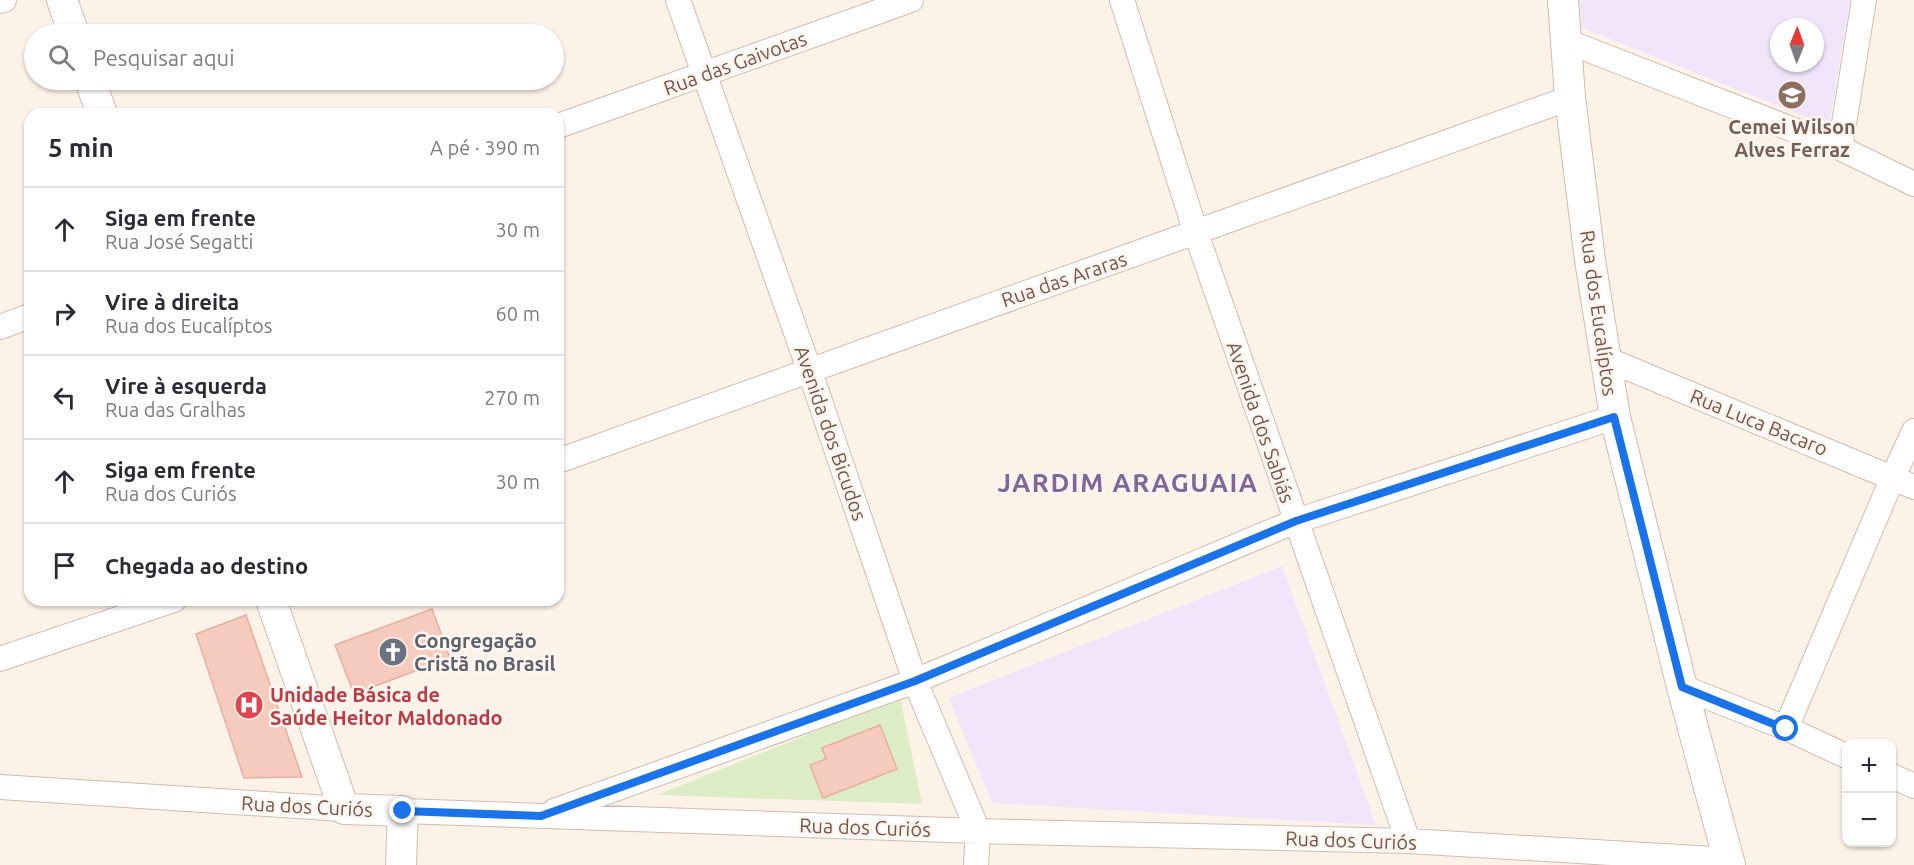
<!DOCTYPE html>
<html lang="pt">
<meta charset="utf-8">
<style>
body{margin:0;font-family:Ubuntu,sans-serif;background:#f7f7f7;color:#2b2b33}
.controls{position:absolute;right:18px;bottom:18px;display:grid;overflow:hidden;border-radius:12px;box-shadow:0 2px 4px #0004}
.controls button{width:54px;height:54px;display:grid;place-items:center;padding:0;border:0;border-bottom:2px solid #e1e1e2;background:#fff;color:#2b2b33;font:30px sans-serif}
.compass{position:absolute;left:1770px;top:18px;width:54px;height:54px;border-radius:50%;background:#fff;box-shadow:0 2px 4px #0004;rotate:1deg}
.stop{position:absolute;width:18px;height:18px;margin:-14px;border:4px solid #1a73e8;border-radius:50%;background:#fff}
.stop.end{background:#1a73e8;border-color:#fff;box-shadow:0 2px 6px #0008}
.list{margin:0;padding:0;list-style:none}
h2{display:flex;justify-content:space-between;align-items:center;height:78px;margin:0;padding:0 24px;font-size:26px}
h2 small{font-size:20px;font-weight:400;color:#7c7c81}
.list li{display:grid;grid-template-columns:39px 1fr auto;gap:18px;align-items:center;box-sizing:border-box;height:84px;padding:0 24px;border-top:2px solid #e1e1e2}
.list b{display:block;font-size:22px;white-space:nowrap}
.list p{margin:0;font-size:20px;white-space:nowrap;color:#7c7c81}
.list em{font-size:20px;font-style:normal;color:#7c7c81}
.icon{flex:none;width:33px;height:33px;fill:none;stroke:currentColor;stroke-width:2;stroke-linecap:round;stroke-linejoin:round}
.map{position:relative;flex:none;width:1914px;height:865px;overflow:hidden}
.search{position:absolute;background:#fff;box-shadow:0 2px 4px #0004;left:24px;top:24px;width:540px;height:66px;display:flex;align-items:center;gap:15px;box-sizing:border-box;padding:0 21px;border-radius:33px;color:#7c7c81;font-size:22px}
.panel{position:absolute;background:#fff;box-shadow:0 2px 4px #0004;left:24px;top:108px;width:540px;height:498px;border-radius:18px}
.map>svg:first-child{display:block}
.education{fill:#efe4fa;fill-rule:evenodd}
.green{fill:#dcedc5;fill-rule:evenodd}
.building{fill:#f5cbbe;stroke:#e8ae9e;stroke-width:1.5}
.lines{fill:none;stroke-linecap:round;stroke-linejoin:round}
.minor-casing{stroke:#d3baaf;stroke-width:26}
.tertiary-casing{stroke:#d3baaf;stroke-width:32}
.minor{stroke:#fff;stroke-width:24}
.tertiary{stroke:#fff;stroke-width:30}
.route{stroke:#1a73e8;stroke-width:8}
.labels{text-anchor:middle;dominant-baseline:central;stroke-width:5;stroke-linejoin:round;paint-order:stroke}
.street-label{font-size:20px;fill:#7a534a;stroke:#fff6f0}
.education-label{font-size:20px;font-weight:bold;fill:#785e54;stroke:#fff6f0}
.worship-label{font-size:20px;font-weight:bold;fill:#5b616d;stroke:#fff6f0;text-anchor:start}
.health-label{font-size:20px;font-weight:bold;fill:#be3a42;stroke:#fff6f0;text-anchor:start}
.district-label{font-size:26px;font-weight:bold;letter-spacing:1.5px;fill:#81669d;stroke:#fff6f0}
</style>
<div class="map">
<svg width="1914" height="865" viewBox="0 0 1914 865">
<rect width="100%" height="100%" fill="#fdf2e8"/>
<path class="education" d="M1579,0H1850L1829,126L1582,28ZM1779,27H1815V63H1779Z
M1282,566L1376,825L992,803L949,698Z"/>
<path class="green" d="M900,697L922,804L657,795ZM880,726L897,769L823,797L826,759L822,748Z"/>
<path class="building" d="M432,609L450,658L354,694L335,645Z
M246,615L302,777L244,778L196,634Z
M880,725L897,769L823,798L810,765L826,759L822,748Z"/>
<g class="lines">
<g class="minor-casing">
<path id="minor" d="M678,0L809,369L915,681L978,831L976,865
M1122,0L1196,233L1408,841
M0,1L4,0
M1566,41L1840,148L1914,184
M558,126L911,0
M1840,148L1864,0
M0,327L30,316
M1604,358L1914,487
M558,461C895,337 1233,220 1570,98
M0,659L174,600
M1682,687L1786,728L1846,756
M1786,728L1893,477L1914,431
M1892,776L1914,786
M0,787L344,809
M403,811L978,831L1408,841L1730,860
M554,811L915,681L1296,521L1615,417"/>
</g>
<g class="tertiary-casing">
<path id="tertiary" d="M62,0L74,34
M1563,0L1570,98L1590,260L1615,417L1682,687L1730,865
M90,80L102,114
M271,600L344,809L403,811L401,865"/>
</g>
<use href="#minor" class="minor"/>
<use href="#tertiary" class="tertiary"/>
</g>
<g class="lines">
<path class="route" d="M403,811L541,816L915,681L1296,521L1614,417L1682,687L1786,729"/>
</g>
<defs>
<g id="school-disc" transform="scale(1.5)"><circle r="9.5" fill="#8d6e63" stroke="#fff6f0"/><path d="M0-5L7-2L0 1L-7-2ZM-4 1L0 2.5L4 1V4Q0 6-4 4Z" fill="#fff"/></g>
<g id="church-disc" transform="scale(1.5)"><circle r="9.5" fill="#6b7280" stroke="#fff6f0"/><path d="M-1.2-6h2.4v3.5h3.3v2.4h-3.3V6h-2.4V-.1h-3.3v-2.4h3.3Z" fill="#fff"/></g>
<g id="hospital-disc" transform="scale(1.5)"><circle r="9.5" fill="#e0444e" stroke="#fff6f0"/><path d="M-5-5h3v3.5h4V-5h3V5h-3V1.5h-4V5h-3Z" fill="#fff"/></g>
</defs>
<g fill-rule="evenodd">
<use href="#school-disc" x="1792" y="95"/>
<use href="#church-disc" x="393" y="652"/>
<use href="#hospital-disc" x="249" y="705"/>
</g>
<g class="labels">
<g class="street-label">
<text transform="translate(735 63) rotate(-20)">Rua das Gaivotas</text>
<text transform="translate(1064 279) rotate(-19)">Rua das Araras</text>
<text transform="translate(1599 313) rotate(82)">Rua dos Eucalíptos</text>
<text transform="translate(1261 422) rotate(71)">Avenida dos Sabiás</text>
<text transform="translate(1759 422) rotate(22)">Rua Luca Bacaro</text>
<text transform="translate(831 433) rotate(71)">Avenida dos Bicudos</text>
<text transform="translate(307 806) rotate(3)">Rua dos Curiós</text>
<text transform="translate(865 827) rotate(2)">Rua dos Curiós</text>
<text transform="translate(1351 840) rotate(2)">Rua dos Curiós</text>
</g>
<g class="education-label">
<text x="1792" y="126">Cemei Wilson<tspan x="1792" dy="23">Alves Ferraz</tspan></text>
</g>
<g class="worship-label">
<text x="414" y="640">Congregação<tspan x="414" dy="23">Cristã no Brasil</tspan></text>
</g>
<g class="health-label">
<text x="270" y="694">Unidade Básica de<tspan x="270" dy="23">Saúde Heitor Maldonado</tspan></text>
</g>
<g class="district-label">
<text x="1128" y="482">JARDIM ARAGUAIA</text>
</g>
</g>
</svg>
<div class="controls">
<button>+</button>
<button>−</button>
</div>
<svg class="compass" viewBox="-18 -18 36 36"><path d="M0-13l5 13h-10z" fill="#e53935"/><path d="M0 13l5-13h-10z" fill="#7c7c81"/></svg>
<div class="stop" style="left:1786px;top:729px"></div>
<div class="stop end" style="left:403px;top:811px"></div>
<div class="search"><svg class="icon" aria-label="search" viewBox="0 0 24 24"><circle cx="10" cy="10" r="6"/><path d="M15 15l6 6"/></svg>Pesquisar aqui</div>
<section class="panel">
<h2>5 min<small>A pé · 390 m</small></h2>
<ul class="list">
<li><svg class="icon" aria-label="ahead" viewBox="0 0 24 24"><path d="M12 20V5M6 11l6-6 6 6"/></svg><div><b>Siga em frente</b><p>Rua José Segatti</p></div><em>30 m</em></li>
<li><svg class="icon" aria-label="right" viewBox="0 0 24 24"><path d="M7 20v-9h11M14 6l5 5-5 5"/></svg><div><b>Vire à direita</b><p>Rua dos Eucalíptos</p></div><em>60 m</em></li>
<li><svg class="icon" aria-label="left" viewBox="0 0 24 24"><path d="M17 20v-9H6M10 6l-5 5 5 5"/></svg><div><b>Vire à esquerda</b><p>Rua das Gralhas</p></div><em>270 m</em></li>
<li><svg class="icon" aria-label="ahead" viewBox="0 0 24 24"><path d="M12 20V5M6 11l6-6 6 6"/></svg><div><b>Siga em frente</b><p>Rua dos Curiós</p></div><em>30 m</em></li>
<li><svg class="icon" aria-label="arrive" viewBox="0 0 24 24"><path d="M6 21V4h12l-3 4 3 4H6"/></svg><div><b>Chegada ao destino</b></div></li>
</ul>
</section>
</div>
